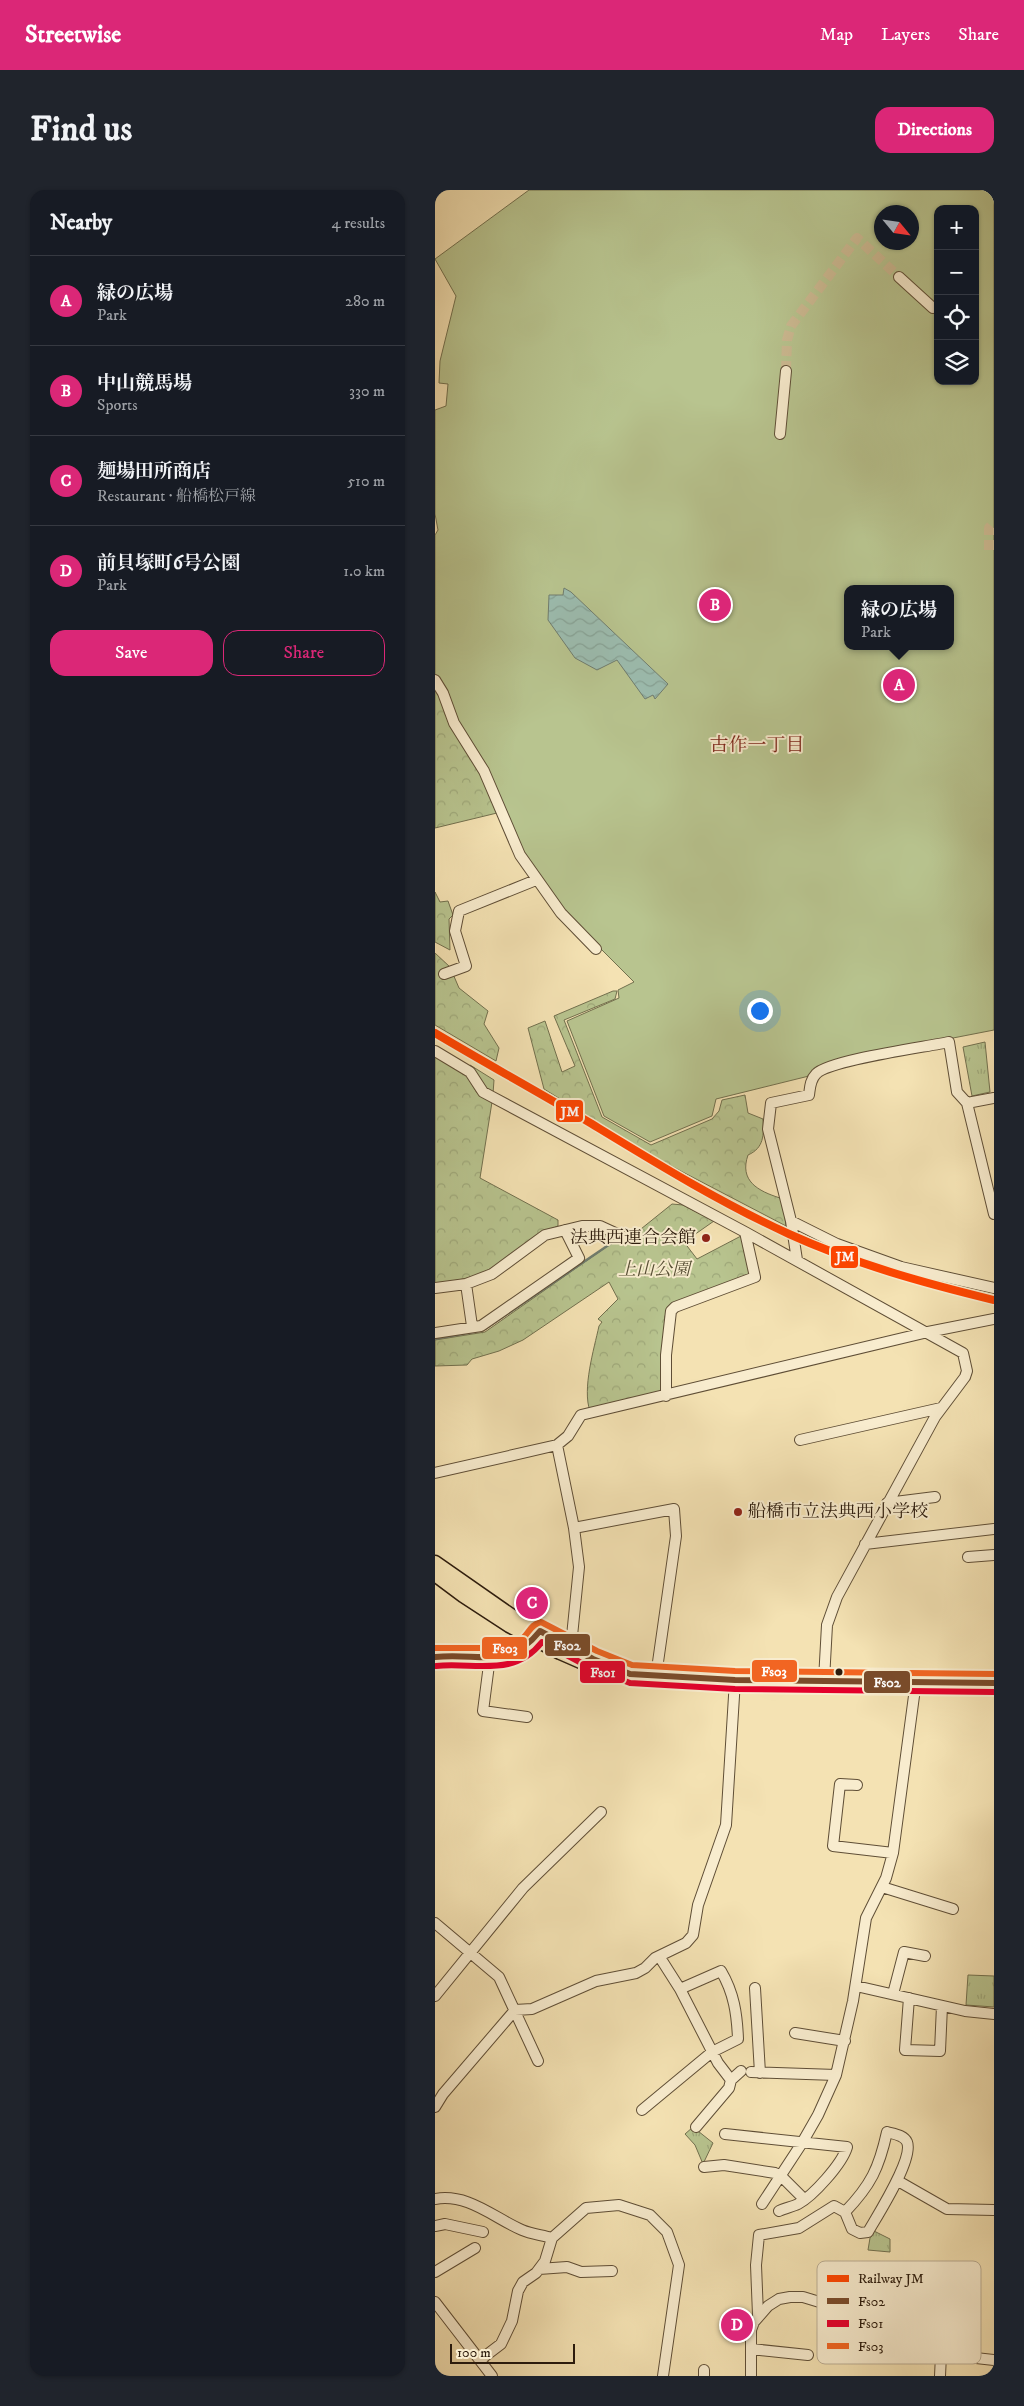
<!DOCTYPE html>
<meta charset="utf-8">
<style>
body{margin:0;font-family:"IM FELL DW Pica","Noto Serif JP",serif;background:#20242c;color:#f1f3f6}
.controls{position:absolute;right:15px;top:15px;display:grid;overflow:hidden;border-radius:10px;box-shadow:0 1px 4px #0004}
.controls button{width:45px;height:45px;display:grid;place-items:center;padding:0;border:0;border-bottom:1px solid #363941;background:#171b24;color:#f1f3f6;font:25px sans-serif}
.compass{position:absolute;left:439px;top:15px;width:45px;height:45px;border-radius:50%;background:#171b24;box-shadow:0 1px 4px #0004;rotate:119deg}
.scale{position:absolute;left:15px;bottom:12px;width:125px;box-sizing:border-box;padding-left:5px;border:2px solid #2d1c0d;border-top:0;font-size:14px;line-height:18px;white-space:nowrap;color:#2d1c0d;-webkit-text-stroke:4px #f8ecce;paint-order:stroke}
.you{position:absolute;left:324px;top:820px;width:18px;height:18px;margin:-12px;border:4px solid #fff;border-radius:50%;background:#1a73e8;box-shadow:0 0 0 8px #1a73e833}
.badge{display:grid;place-items:center;width:32px;height:32px;border-radius:50%;background:#db2777;color:#fff;font-size:16px;font-weight:700}
.pin{position:absolute;translate:-50% -50%;border:2px solid #fff;box-shadow:0 1px 5px #0006}
.popup{position:absolute;left:409px;top:395px;width:110px;height:65px;box-sizing:border-box;display:grid;place-content:center;border-radius:10px;background:#171b24;filter:drop-shadow(0 1px 4px #0005);font-size:16px;white-space:nowrap;color:#9ea1a6}
.popup b{font-size:19px;color:#f1f3f6}
.popup::after{content:'';position:absolute;left:50%;top:100%;margin-left:-10px;border:10px solid transparent;border-top-color:#171b24}
.list{margin:0;padding:0;list-style:none}
h2{display:flex;justify-content:space-between;align-items:center;height:65px;margin:0;padding:0 20px;font-size:21px}
h2 small{font-size:16px;font-weight:400;color:#9ea1a6}
.list li{display:grid;grid-template-columns:32px 1fr auto;gap:15px;align-items:center;box-sizing:border-box;height:90px;padding:0 20px;border-top:1px solid #363941}
.list b{display:block;font-size:19px;white-space:nowrap}
.list p{margin:0;font-size:16px;white-space:nowrap;color:#9ea1a6}
.list em{font-size:16px;font-style:normal;color:#9ea1a6}
.actions{display:flex;gap:10px;padding:15px 20px}
.actions a{flex:1;padding:11px 0;border:1px solid #db2777;border-radius:15px;text-align:center;font-size:18px;color:#db2777}
.actions .main{background:#db2777;color:#fff}
.icon{flex:none;width:28px;height:28px;fill:none;stroke:currentColor;stroke-width:2;stroke-linecap:round;stroke-linejoin:round}
.map{position:relative;flex:none;width:559px;height:2186px;overflow:hidden;border-radius:15px}
header{display:flex;align-items:center;gap:30px;box-sizing:border-box;height:70px;padding:0 25px;background:#db2777;color:#fff}
header strong{font-size:24px}
nav{display:flex;gap:28px;margin-inline-start:auto;font-size:18px}
.intro{display:flex;align-items:center;justify-content:space-between;box-sizing:border-box;height:120px;padding:0 30px}
h1{margin:0;font-size:35px}
.button{padding:12px 22px;border-radius:15px;background:#db2777;color:#fff;font-size:18px;font-weight:700}
main{display:flex;gap:30px;padding:0 30px}
aside{flex:1;background:#171b24;border-radius:15px;box-shadow:0 1px 4px #0004}
.map>svg:first-child{display:block}
.green{fill:#b8c48f;stroke:#72704e;fill-rule:evenodd}
.forest{fill:url(#forest-crowns);stroke:#72704e}
.park{fill:url(#park-tufts);stroke:#72704e}
.water{fill:url(#water-waves);stroke:#707d6f}
.lines{fill:none;stroke-linecap:round;stroke-linejoin:round}
.stream{stroke:#707d6f;stroke-width:2.5}
.minor-tunnel{stroke:#ccba92;stroke-width:10;stroke-dasharray:10 5;stroke-linecap:butt}
.minor-casing{stroke:#5f4e36;stroke-width:12}
.major-casing{stroke:#2d1c0d;stroke-width:15}
.minor{stroke:#f8ecce;stroke-width:10}
.major{stroke:#f4e2b3;stroke-width:12}
.bus-1-casing{stroke:#f8ecce;stroke-width:10}
.bus-2-casing{stroke:#f8ecce;stroke-width:10}
.bus-3-casing{stroke:#f8ecce;stroke-width:10}
.bus-1{stroke:#7a4b2a;stroke-width:6}
.bus-2{stroke:#e4002b;stroke-width:6}
.bus-3{stroke:#f26522;stroke-width:6}
.rail-1-casing{stroke:#f8ecce;stroke-width:11}
.rail-1{stroke:#ff4500;stroke-width:8}
.poi-dot{fill:#8f2418;stroke:#f8ecce;stroke-width:2}
.bus-dot{fill:#2d1c0d;stroke:#f8ecce;stroke-width:2}
.labels{text-anchor:middle;dominant-baseline:central;stroke-width:4;stroke-linejoin:round;paint-order:stroke}
.poi-label{font-size:18px;fill:#2d1c0d;stroke:#f8ecce;text-anchor:end}
.park-label{font-size:18px;font-style:italic;fill:#574e34;stroke:#f8ecce}
.neighbourhood-label{font-size:19px;fill:#7a1f14;stroke:#f8ecce}
.key{fill:#f8ecce;stroke:#bbae94;stroke-width:1}
.key-label{font-size:14px;fill:#2d1c0d}
.line-badge{stroke:#f8ecce;stroke-width:2}
.badge-label{font-size:14px;text-anchor:middle;font-weight:bold;fill:#fff}
</style>
<header>
<strong>Streetwise</strong>
<nav><a>Map</a><a>Layers</a><a>Share</a></nav>
</header>
<div class="intro"><h1>Find us</h1><a class="button">Directions</a></div>
<main>
<aside>
<h2>Nearby<small>4 results</small></h2>
<ul class="list">
<li><span class="badge">A</span><div><b>緑の広場</b><p>Park</p></div><em>280 m</em></li>
<li><span class="badge">B</span><div><b>中山競馬場</b><p>Sports</p></div><em>330 m</em></li>
<li><span class="badge">C</span><div><b>麺場田所商店</b><p>Restaurant · 船橋松戸線</p></div><em>510 m</em></li>
<li><span class="badge">D</span><div><b>前貝塚町6号公園</b><p>Park</p></div><em>1.0 km</em></li>
</ul>
<div class="actions"><a class="main">Save</a><a>Share</a></div>
</aside>
<div class="map">
<svg width="559" height="2186" viewBox="0 0 559 2186">
<defs>
<pattern id="forest-crowns" width="20" height="18" patternUnits="userSpaceOnUse" patternTransform="scale(1.25)"><rect width="20" height="18" fill="#b8c48f"/><path d="M2 6a3 3 0 1 1 6 0M12 15a3 3 0 1 1 6 0" fill="none" stroke="#9ea87a"/></pattern>
<pattern id="park-tufts" width="24" height="20" patternUnits="userSpaceOnUse" patternTransform="scale(1.25)"><rect width="24" height="20" fill="#b8c48f"/><path d="M3 7l-1-3M5 7V3M7 7l1-3M15 17l-1-3M17 17v-4M19 17l1-3" fill="none" stroke="#9ea87a"/></pattern>
<pattern id="water-waves" width="16" height="10" patternUnits="userSpaceOnUse" patternTransform="scale(1.25)"><rect width="16" height="10" fill="#9cbdb0"/><path d="M0 5q4-4 8 0t8 0" fill="none" stroke="#87a296"/></pattern>
</defs>
<rect width="100%" height="100%" fill="#f4e2b3"/>
<filter id="stains"><feTurbulence type="fractalNoise" baseFrequency=".004" numOctaves="4"/><feColorMatrix values="0 0 0 0 .2 0 0 0 0 .09 0 0 0 0 .02 0 0 0 .5 -.17"/></filter>
<radialGradient id="worn" r=".72"><stop offset=".6" stop-color="#630" stop-opacity="0"/><stop offset="1" stop-color="#630" stop-opacity=".3"/></radialGradient>
<path class="green" d="M94,0H559V840L395,872L380,879L374,886L281,909L277,926L215,952L169,926L132,831L184,808L183,800L199,792L131,724L87,663L0,485V345L3,340L0,324V220L11,216L13,194L4,193L5,171L21,106L0,69ZM503,19H540V191H503ZM447,22H477V52H447ZM413,399H515V456H413Z"/>
<path class="forest" d="M0,497L47,583L62,623L0,638Z
M0,702L5,712L13,711L18,725L14,729L15,760L0,752Z
M0,763L15,777L24,798L53,821L49,834L64,858L61,871L0,835Z
M178,801H182L180,809L129,830L167,927L216,955L277,929L284,921L287,910L310,905L313,923L328,929C329,945 329,958 313,965C304,991 323,1001 345,1008L349,1019L351,1036L217,966L109,899L93,838L110,831L127,882L140,876L119,826Z
M0,865L29,881L42,903L57,912L45,988L123,1030V1036C96,1046 77,1066 53,1080C37,1089 18,1091 0,1093Z
M35,875L59,890L58,904L49,898Z
M237,1014L248,1015L279,1031L249,1052L262,1069L306,1046L315,1080L311,1087L234,1120L230,1126L226,1200L224,1204L155,1221C147,1199 159,1159 164,1136L167,1132L163,1129L183,1109L174,1092L88,1150L64,1161L37,1169L32,1175L0,1176V1150L50,1142L174,1055L166,1042L191,1051Z"/>
<path class="park" d="M550,852L555,902L537,906L528,857Z
M533,1785L559,1786V1817L531,1815Z
M258,1937L278,1953L268,1974L260,1955L250,1944Z
M439,2041L455,2049V2062L433,2060L435,2048Z
M290,2123L317,2131L314,2141L287,2140Z"/>
<path class="water" d="M129,398L136,402L233,494L220,509L218,505L210,509L182,470L162,480L140,468L113,430L114,405H128Z"/>
<g class="lines">
<path class="stream" d="M50,1139L178,1052
M0,1149L44,1141"/>
<path class="minor-tunnel" d="M351,181L352,150L356,136L422,48L464,87
M554,360V338L559,332"/>
<g class="minor-casing">
<path id="minor" d="M464,87L498,118
M345,244L351,181
M0,490L8,503L19,533L49,581L85,665L126,723L161,759
M9,784L31,776L20,741L24,721L101,690
M0,861L35,882L48,902L310,1042L528,1163L532,1181L530,1187L500,1227L402,1407L392,1435L389,1490
M532,913L559,908
M356,1031L402,1054L466,1077L559,1098
M362,1070L356,1031L333,939L336,913L374,905C375,898 375,890 381,884C394,870 491,857 514,852L522,902L532,913L559,1024
M31,1094L37,1136
M0,1098L31,1094L57,1084L110,1045L147,1036H165L189,1047
M0,1143L46,1136L144,1068L130,1040
M231,1206V1165L236,1121L240,1117L320,1087L310,1042
M365,1250L506,1218
M122,1255L139,1338L144,1377L137,1446L133,1456
M0,1283L122,1255L133,1246L146,1225L493,1142L559,1129
M452,1313L500,1307
M139,1338L239,1319L241,1346L221,1486
M430,1354L559,1339
M533,1367L559,1365
M0,1467C37,1460 80,1483 103,1444
M55,1467L48,1521L92,1527
M422,1595L405,1594L398,1656L458,1663
M447,1697L518,1719
M0,1733L64,1787L103,1871
M224,1766L245,1799L283,1873L296,1890L294,1898L261,1937
M421,1796L530,1821L559,1824
M320,1798L325,1883
M458,1804L469,1762L490,1766
M0,1806L88,1698L166,1622
M474,1808L470,1860L505,1861L507,1816
M360,1843L410,1851
M316,1882L401,1885
M296,1890L306,1881
M0,1917L8,1904L80,1820L97,1819L161,1791L201,1783L210,1778L220,1768L251,1753L258,1745L263,1715L291,1635L300,1490
M207,1920L277,1862L303,1849C302,1824 299,1803 286,1781L245,1799
M452,1942C459,1944 469,1945 472,1952C479,1969 442,2026 433,2042L425,2043L417,2039L410,2022C436,1995 444,1978 452,1942Z
M290,1944L412,1957C407,1974 378,2006 363,2014C357,2017 350,2018 344,2021
M269,1977L289,1975L340,1983L346,1986L369,2009
M463,1991L512,2019L559,2020
M0,2009C33,2003 59,2028 87,2040C96,2044 107,2045 117,2048
M327,2014L367,1953L383,1925L401,1885L418,1811L431,1728L451,1688L458,1663L481,1491
M0,2036L10,2034L48,2042
M104,2079L132,2077L146,2082L177,2081
M0,2082L40,2058
M0,2112L57,2186
M323,2125L321,2075L324,2045L364,2038L399,2016L410,2022
M316,2159L373,2165
M45,2170L66,2154L77,2131L83,2101L88,2092L101,2083L110,2071L117,2048L151,2018L184,2015L215,2025L232,2042L244,2075L228,2186
M269,2180V2186
M316,2186V2140L319,2132L333,2116L344,2109L355,2107H368L391,2114L460,2159L559,2170
M505,2186L506,2165"/>
</g>
<g class="major-casing">
<path id="major" d="M0,1372L79,1427L164,1472
M0,1385L28,1406L74,1436L125,1463L166,1481L300,1490L481,1491L559,1493"/>
</g>
<use href="#minor" class="minor"/>
<use href="#major" class="major"/>
<g class="bus-1-casing">
<path id="bus-1" d="M0,1467C44,1462 73,1481 105,1441L158,1469L195,1484L300,1490L559,1493"/>
</g>
<g class="bus-2-casing">
<path id="bus-2" d="M1,1476C40,1472 79,1488 107,1452L154,1477L195,1493L300,1499L559,1502"/>
</g>
<g class="bus-3-casing">
<path id="bus-3" d="M0,1458H69C76,1456 82,1453 88,1448C94,1443 96,1434 106,1432L162,1461L197,1475L300,1481L559,1484"/>
</g>
<use href="#bus-1" class="bus-1"/>
<use href="#bus-2" class="bus-2"/>
<use href="#bus-3" class="bus-3"/>
<g class="rail-1-casing">
<path id="rail-1" d="M0,843C52,874 105,903 157,934C221,973 286,1013 354,1044C420,1074 489,1093 559,1110"/>
</g>
<use href="#rail-1" class="rail-1"/>
</g>
<g class="poi-dot">
<circle cx="271" cy="1048" r="5"/>
<circle cx="303" cy="1322" r="5"/>
</g>
<circle class="bus-dot" cx="404" cy="1482" r="4.5"/>
<g class="labels">
<g class="poi-label">
<text x="261" y="1048">法典西連合会館</text>
<text x="313" y="1322" text-anchor="start">船橋市立法典西小学校</text>
</g>
<g class="park-label">
<text x="219" y="1080">上山公園</text>
</g>
<g class="neighbourhood-label">
<text x="322" y="555">古作一丁目</text>
</g>
</g>
<rect x="382" y="2071" width="164" height="103" rx="8" class="key"/>
<rect x="392" y="2085" width="22" height="7" fill="#ff4500"/>
<rect x="392" y="2108" width="22" height="6" fill="#7a4b2a"/>
<rect x="392" y="2130" width="22" height="7" fill="#e4002b"/>
<rect x="392" y="2153" width="22" height="6" fill="#f26522"/>
<g class="key-label">
<text x="423" y="2093">Railway JM</text>
<text x="423" y="2116">Fs02</text>
<text x="423" y="2138">Fs01</text>
<text x="423" y="2161">Fs03</text>
</g>
<g class="line-badge">
<rect x="120" y="909" width="29" height="24" rx="5" fill="#ff4500"/>
<rect x="395" y="1055" width="29" height="24" rx="5" fill="#ff4500"/>
<rect x="109" y="1443" width="47" height="24" rx="5" fill="#7a4b2a"/>
<rect x="46" y="1446" width="47" height="24" rx="5" fill="#f26522"/>
<rect x="316" y="1469" width="47" height="24" rx="5" fill="#f26522"/>
<rect x="144" y="1470" width="47" height="24" rx="5" fill="#e4002b"/>
<rect x="428" y="1480" width="48" height="24" rx="5" fill="#7a4b2a"/>
</g>
<g class="badge-label">
<text x="135" y="926">JM</text>
<text x="410" y="1071">JM</text>
<text x="132" y="1460">Fs02</text>
<text x="70" y="1463">Fs03</text>
<text x="339" y="1486">Fs03</text>
<text x="168" y="1487">Fs01</text>
<text x="452" y="1497">Fs02</text>
</g>
<rect width="100%" height="100%" filter="url(#stains)"/>
<rect width="100%" height="100%" fill="url(#worn)"/>
</svg>
<div class="controls">
<button>+</button>
<button>−</button>
<button><svg class="icon" aria-label="locate" viewBox="0 0 24 24"><circle cx="12" cy="12" r="6"/><path d="M12 2v4M12 18v4M2 12h4M18 12h4"/></svg></button>
<button><svg class="icon" aria-label="layers" viewBox="0 0 24 24"><path d="M12 4l9 5-9 5-9-5zM3 14l9 5 9-5"/></svg></button>
</div>
<svg class="compass" viewBox="-18 -18 36 36"><path d="M0-13l5 13h-10z" fill="#e53935"/><path d="M0 13l5-13h-10z" fill="#9ea1a6"/></svg>
<div class="scale">100 m</div>
<div class="you"></div>
<div class="pin badge" style="left:464px;top:495px">A</div>
<div class="popup"><b>緑の広場</b>Park</div>
<div class="pin badge" style="left:280px;top:415px">B</div>
<div class="pin badge" style="left:97px;top:1413px">C</div>
<div class="pin badge" style="left:302px;top:2135px">D</div>
</div>
</main>
